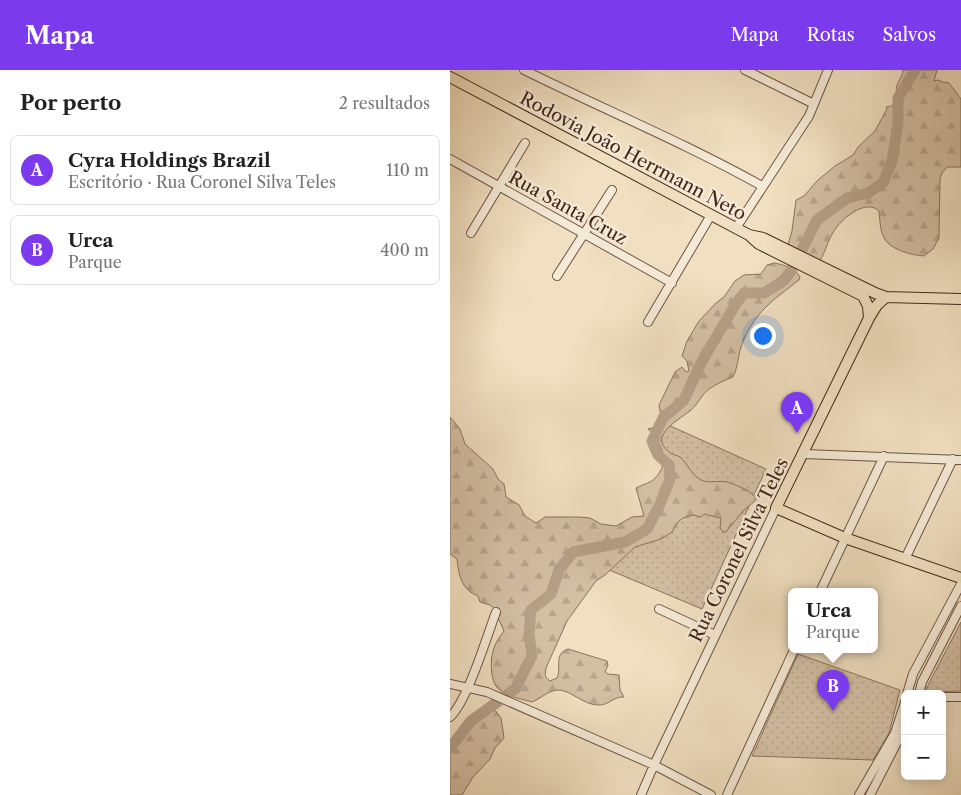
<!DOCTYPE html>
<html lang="pt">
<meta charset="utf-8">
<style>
body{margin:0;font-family:"Libre Caslon Text",serif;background:#f6f6f6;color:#222}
.controls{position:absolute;right:15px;bottom:15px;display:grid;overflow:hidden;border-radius:8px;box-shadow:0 2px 12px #0003}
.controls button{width:45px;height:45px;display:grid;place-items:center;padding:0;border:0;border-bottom:1px solid #e0e0e0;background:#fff;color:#222;font:25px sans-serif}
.you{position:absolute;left:312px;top:265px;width:18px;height:18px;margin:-12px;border:4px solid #fff;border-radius:50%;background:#1a73e8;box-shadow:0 0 0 8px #1a73e833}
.badge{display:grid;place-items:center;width:32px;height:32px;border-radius:50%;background:#7c3aed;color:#fff;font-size:16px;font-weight:700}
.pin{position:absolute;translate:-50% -41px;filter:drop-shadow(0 1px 2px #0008)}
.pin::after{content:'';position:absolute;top:26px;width:18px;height:15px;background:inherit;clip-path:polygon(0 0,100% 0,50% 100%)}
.popup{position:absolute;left:338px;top:518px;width:90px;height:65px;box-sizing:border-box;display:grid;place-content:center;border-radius:8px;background:#fff;filter:drop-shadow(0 1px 4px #0005);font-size:16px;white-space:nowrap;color:#767676}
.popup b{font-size:19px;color:#222}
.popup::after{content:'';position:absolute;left:50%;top:100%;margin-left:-10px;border:10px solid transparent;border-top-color:#fff}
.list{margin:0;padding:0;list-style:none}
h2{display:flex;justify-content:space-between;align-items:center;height:65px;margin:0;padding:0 20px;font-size:21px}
h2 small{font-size:16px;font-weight:400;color:#767676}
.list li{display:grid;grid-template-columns:32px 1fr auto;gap:15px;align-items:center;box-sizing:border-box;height:70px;margin:0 10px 10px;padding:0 10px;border:1px solid #e0e0e0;border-radius:8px}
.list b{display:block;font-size:19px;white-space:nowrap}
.list p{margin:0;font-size:16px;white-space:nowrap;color:#767676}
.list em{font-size:16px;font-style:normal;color:#767676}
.map{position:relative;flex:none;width:511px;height:725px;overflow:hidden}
header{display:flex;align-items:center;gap:30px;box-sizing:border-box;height:70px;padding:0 25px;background:#7c3aed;color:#fff}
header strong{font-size:24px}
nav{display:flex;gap:28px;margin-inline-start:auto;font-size:18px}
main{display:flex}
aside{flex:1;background:#fff}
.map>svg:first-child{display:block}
.grass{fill:url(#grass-dots);stroke:#8b725f}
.forest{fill:url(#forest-firs);stroke:#8b725f}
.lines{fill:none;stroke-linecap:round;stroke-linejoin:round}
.river{stroke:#b5a088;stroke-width:11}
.minor-casing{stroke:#6e5444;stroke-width:10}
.major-casing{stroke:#43251a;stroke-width:12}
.minor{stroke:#f5ead6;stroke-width:8}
.major{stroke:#f0dfc0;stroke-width:10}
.labels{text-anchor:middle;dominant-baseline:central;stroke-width:5;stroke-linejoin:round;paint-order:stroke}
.street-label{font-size:18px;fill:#43251a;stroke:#f5ead6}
</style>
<header>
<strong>Mapa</strong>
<nav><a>Mapa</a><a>Rotas</a><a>Salvos</a></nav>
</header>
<main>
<aside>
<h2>Por perto<small>2 resultados</small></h2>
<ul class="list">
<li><span class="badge">A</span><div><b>Cyra Holdings Brazil</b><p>Escritório · Rua Coronel Silva Teles</p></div><em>110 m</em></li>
<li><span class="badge">B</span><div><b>Urca</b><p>Parque</p></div><em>400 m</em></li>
</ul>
</aside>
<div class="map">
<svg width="511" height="725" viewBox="0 0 511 725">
<defs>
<pattern id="grass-dots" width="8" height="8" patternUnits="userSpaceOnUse" patternTransform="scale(1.25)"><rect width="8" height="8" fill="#d3bfa4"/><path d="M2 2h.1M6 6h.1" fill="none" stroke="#b6a48d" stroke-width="1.8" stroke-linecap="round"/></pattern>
<pattern id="forest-firs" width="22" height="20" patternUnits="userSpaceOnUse" patternTransform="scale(1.25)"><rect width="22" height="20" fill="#d3bfa4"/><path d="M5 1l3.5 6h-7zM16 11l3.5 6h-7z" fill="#b6a48d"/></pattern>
</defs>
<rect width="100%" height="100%" fill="#f0dfc0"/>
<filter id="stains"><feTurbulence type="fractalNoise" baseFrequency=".004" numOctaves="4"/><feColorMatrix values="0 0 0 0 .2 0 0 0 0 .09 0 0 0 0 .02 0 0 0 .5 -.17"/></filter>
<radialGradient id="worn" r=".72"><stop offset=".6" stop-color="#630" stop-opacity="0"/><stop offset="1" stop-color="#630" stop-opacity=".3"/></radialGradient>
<path class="grass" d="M216,354L316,399L252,539L126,486L199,462L223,394L211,383L204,372Z
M511,552V621L475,622V621Z
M348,584L450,620L439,663L423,690L302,686Z"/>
<path class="forest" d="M453,0H487L484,11L488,10L493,12L499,13L511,29V97H497L492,103L490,109L489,168L483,179L474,186C463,185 445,181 437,172C430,165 430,151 429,141C416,128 391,149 384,161C376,173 376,184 366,196L335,184L342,161L346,130L354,126L368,110L385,96L403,85L409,76L425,61L437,39L436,37C449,37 445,24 447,15C449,10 452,7 453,0Z
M324,193C334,195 344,197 350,207L349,210C321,232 304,242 291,277C288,286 288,297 283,307C275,310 266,314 259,319C252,324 248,334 241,340C231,349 197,365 219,382C222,385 227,385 230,387C238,393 240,404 251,410C259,414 269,410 277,412C286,415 304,421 306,430L293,441L276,462H273L270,458L271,448L254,444L251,447L243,445L233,448L229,451L222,462L211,469L185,477L155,505L146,511L117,551L96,598C95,604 94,607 100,611L107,608C112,598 103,584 118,579L157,591L158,595L155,602L158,604L169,605L170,620L174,627C164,626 158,636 148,635C133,635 120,619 107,620C98,621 90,629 82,632C72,629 53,626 46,616C40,607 40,588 44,578C46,572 50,566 54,561L47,545L49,542L40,535L30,532L28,526C11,519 9,506 7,489L0,484V347L10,359L15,374L43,399L48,409L54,414L56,427L69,435L75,446L86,453L95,447H128L140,448L151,454L166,456L182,447L194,446L186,418C191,415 200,413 204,409C221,394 212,372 198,359L207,357L212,353L209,335L225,302L232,297L236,302L239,301L237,291L232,286L237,271L249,251L266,233L274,227L285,211L294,205L311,204L317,195Z
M45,640L51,648L54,668L45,678L40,689L23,707L12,725H0V673L10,660L16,649L26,643Z"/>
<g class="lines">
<path class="river" d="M0,678L21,651L65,619L82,586L79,564L81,540L101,524L109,500L123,482L175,472L197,459L210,434L220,409L219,395L208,385L202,371L213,348L234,330L251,293L285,235L294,223H314L333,211L341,201L367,150L397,128L418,123L433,113L442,91L448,53V28L465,0"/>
<g class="minor-casing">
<path id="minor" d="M74,0C153,39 235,73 312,116
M295,0L364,34
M0,89L222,213
M286,158L359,46L378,0
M21,163L75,73
M107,206L162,120
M198,252L261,145
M354,384L511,390
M455,489L503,389
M370,522L434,386
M209,539L265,565
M0,614L37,622L204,695L261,725
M457,624L463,604L511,514
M469,624L472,612L511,536
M492,627H511
M0,647C17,632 37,566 46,542
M191,725L204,695L326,438
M277,725L344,580
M409,725L445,663L455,632
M420,725L455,657"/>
</g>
<g class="major-casing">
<path id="major" d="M0,7L299,165L313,168L425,223L436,227L511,229
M301,167L309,174L413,226L418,236L419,248
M436,227L427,235L419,248L326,438L395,468L511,508"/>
</g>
<use href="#minor" class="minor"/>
<use href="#major" class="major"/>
</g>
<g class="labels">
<g class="street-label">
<text transform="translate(183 86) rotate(28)">Rodovia João Herrmann Neto</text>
<text transform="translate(118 138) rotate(29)">Rua Santa Cruz</text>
<text transform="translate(289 480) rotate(-64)">Rua Coronel Silva Teles</text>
</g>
</g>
<rect width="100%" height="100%" filter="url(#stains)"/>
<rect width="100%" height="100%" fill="url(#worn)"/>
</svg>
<div class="controls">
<button>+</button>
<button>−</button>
</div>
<div class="you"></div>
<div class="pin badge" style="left:347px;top:363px">A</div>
<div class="pin badge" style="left:383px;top:641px">B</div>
<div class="popup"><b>Urca</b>Parque</div>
</div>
</main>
